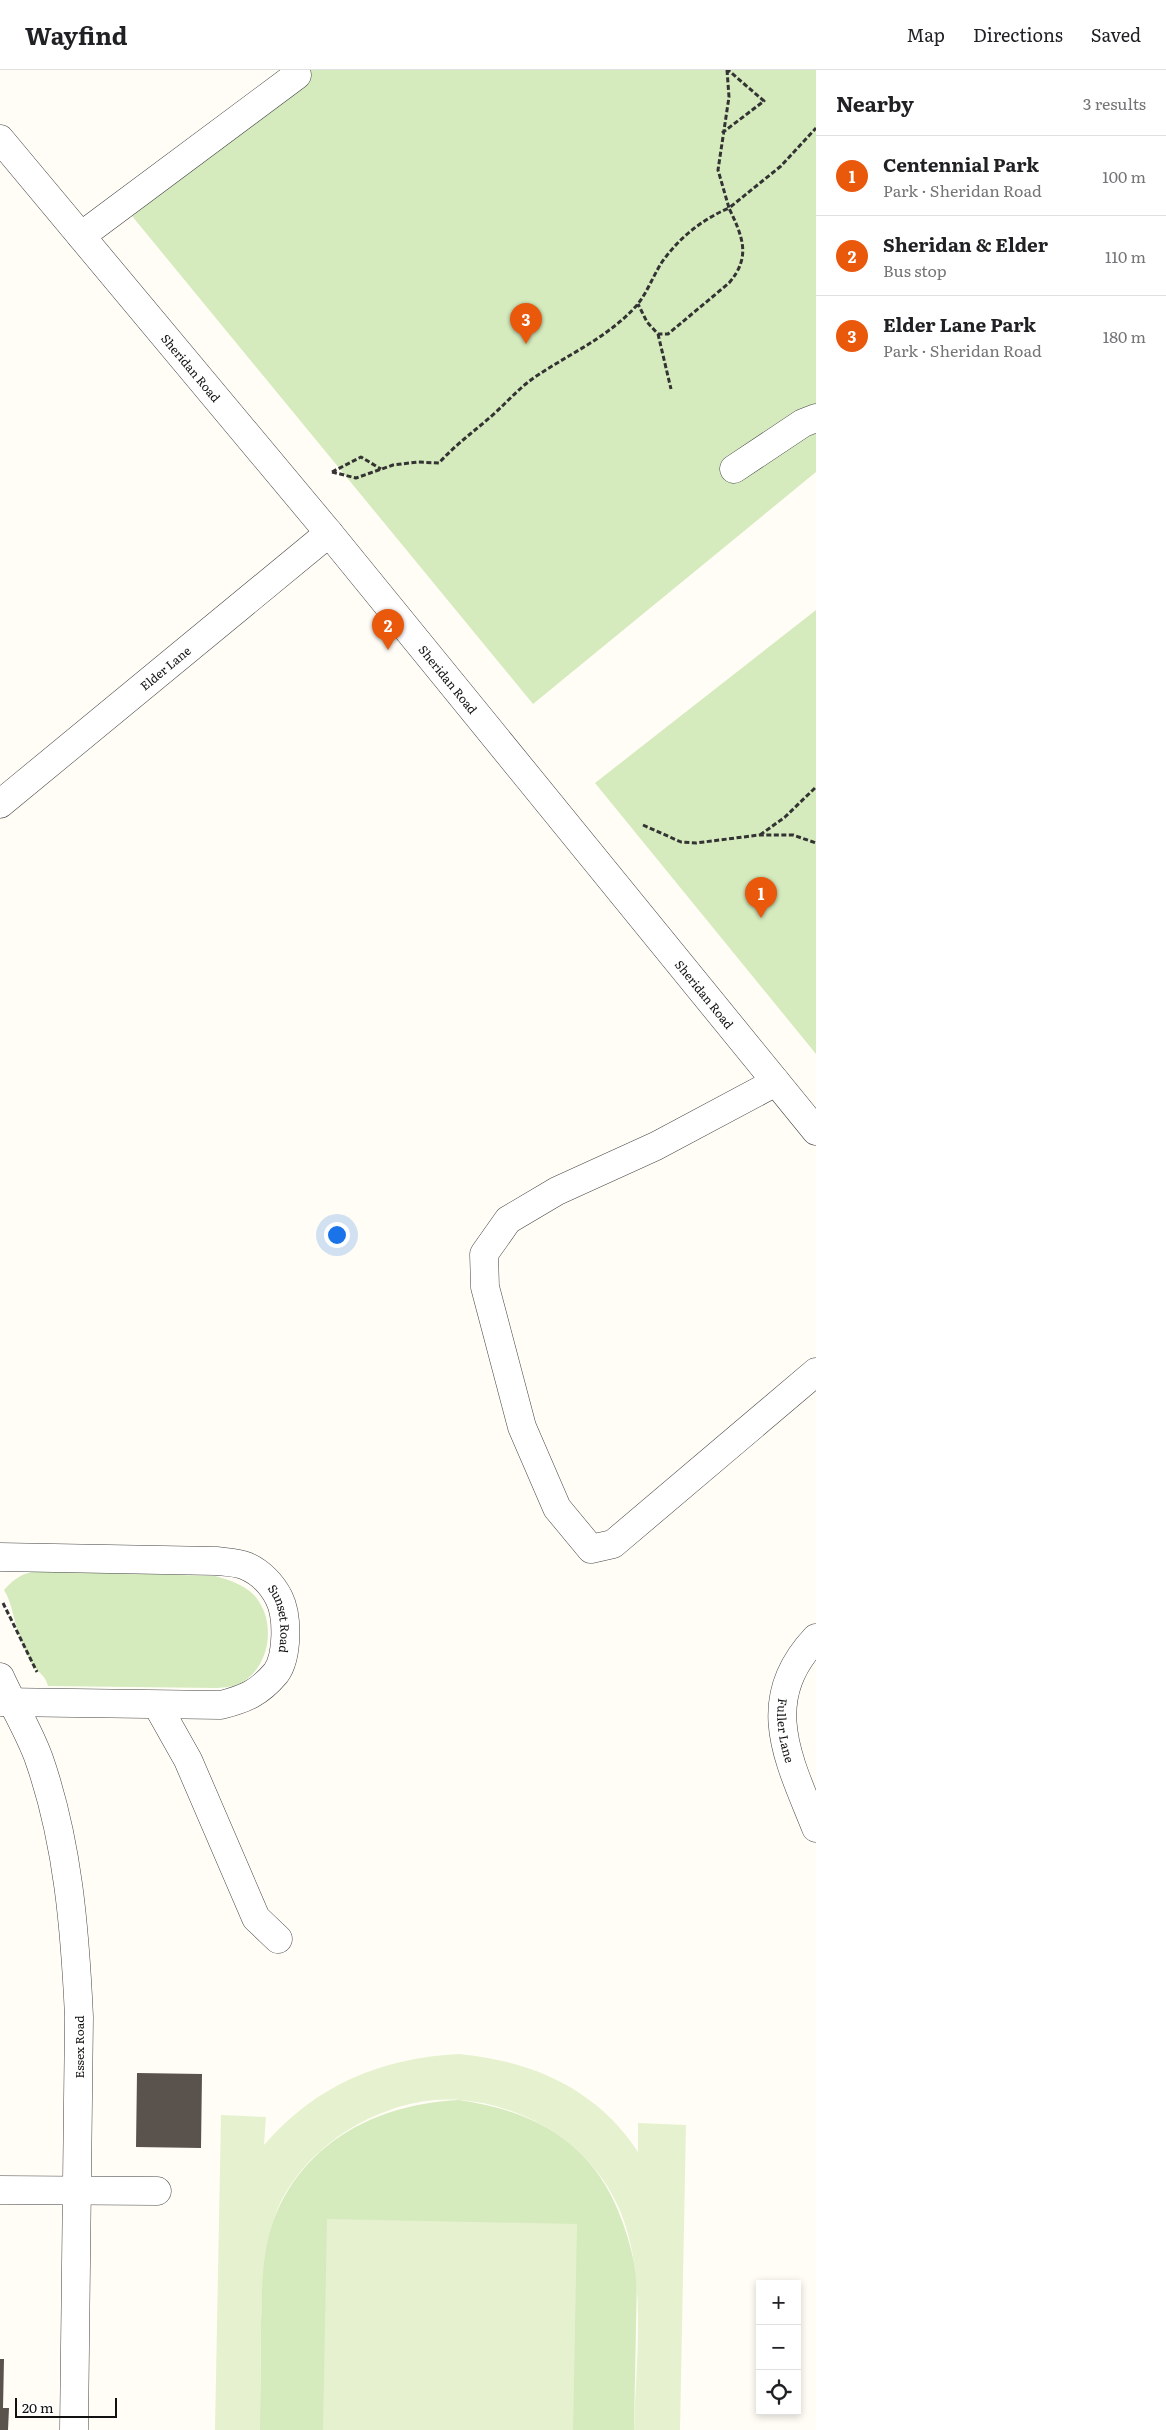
<!DOCTYPE html>
<meta charset="utf-8">
<style>
body{margin:0;font-family:Literata,serif;background:#f2f2f2;color:#202124}
.controls{position:absolute;right:15px;bottom:15px;display:grid;overflow:hidden;border-radius:0px;box-shadow:0 2px 8px #0003}
.controls button{width:45px;height:45px;display:grid;place-items:center;padding:0;border:0;border-bottom:1px solid #e0e0e0;background:#fff;color:#202124;font:25px sans-serif}
.scale{position:absolute;left:15px;bottom:12px;width:102px;box-sizing:border-box;padding-left:5px;border:2px solid #111;border-top:0;font-size:14px;line-height:18px;white-space:nowrap;color:#111;-webkit-text-stroke:4px #fff;paint-order:stroke}
.you{position:absolute;left:336px;top:1164px;width:18px;height:18px;margin:-12px;border:4px solid #fff;border-radius:50%;background:#1a73e8;box-shadow:0 0 0 8px #1a73e833}
.badge{display:grid;place-items:center;width:32px;height:32px;border-radius:50%;background:#ea580c;color:#fff;font-size:16px;font-weight:700}
.pin{position:absolute;translate:-50% -41px;filter:drop-shadow(0 1px 2px #0008)}
.pin::after{content:'';position:absolute;top:26px;width:18px;height:15px;background:inherit;clip-path:polygon(0 0,100% 0,50% 100%)}
.list{margin:0;padding:0;list-style:none}
h2{display:flex;justify-content:space-between;align-items:center;height:65px;margin:0;padding:0 20px;font-size:21px}
h2 small{font-size:16px;font-weight:400;color:#757577}
.list li{display:grid;grid-template-columns:32px 1fr auto;gap:15px;align-items:center;box-sizing:border-box;height:80px;padding:0 20px;border-top:1px solid #e0e0e0}
.list b{display:block;font-size:19px;white-space:nowrap}
.list p{margin:0;font-size:16px;white-space:nowrap;color:#757577}
.list em{font-size:16px;font-style:normal;color:#757577}
.icon{flex:none;width:28px;height:28px;fill:none;stroke:currentColor;stroke-width:2;stroke-linecap:round;stroke-linejoin:round}
.map{position:relative;flex:none;width:816px;height:2360px;overflow:hidden}
header{display:flex;align-items:center;gap:30px;box-sizing:border-box;height:70px;padding:0 25px;background:#fff;border-bottom:1px solid #e0e0e0}
header strong{font-size:24px}
nav{display:flex;gap:28px;margin-inline-start:auto;font-size:18px}
main{display:flex}
aside{flex:1;background:#fff}
.map>svg:first-child{display:block}
.green{fill:#d5ebbd}
.pitch{fill:#e6f2cf}
.building{fill:#5a524d}
.lines{fill:none;stroke-linecap:round;stroke-linejoin:round}
.minor-casing{stroke:#444;stroke-width:29}
.path{stroke:#333;stroke-width:3;stroke-dasharray:5 2.5;stroke-linecap:butt}
.minor{stroke:#fff;stroke-width:28}
.labels{text-anchor:middle;dominant-baseline:central;stroke-width:5;stroke-linejoin:round;paint-order:stroke}
.street-label{font-size:12px;fill:#111;stroke:#fff}
</style>
<header>
<strong>Wayfind</strong>
<nav><a>Map</a><a>Directions</a><a>Saved</a></nav>
</header>
<main>
<div class="map">
<svg width="816" height="2360" viewBox="0 0 816 2360">
<rect width="100%" height="100%" fill="#fffdf5"/>
<path class="green" d="M308,0H816V402L533,634L132,146Z
M816,540V984L595,713Z
M40,1501L215,1506C229,1510 242,1514 253,1524C278,1550 271,1600 237,1615C231,1617 223,1617 218,1618L48,1616C45,1604 38,1603 32,1594C28,1587 25,1579 22,1572C14,1555 13,1534 4,1520C15,1508 23,1502 40,1501Z
M459,2030C568,2046 617,2099 637,2206L634,2360H260C260,2323 261,2287 261,2250C262,2233 260,2214 262,2197C276,2091 357,2035 459,2030Z"/>
<path class="pitch" d="M459,1984C532,1991 597,2019 638,2082V2053L686,2055L680,2360H634C636,2289 648,2199 617,2134C589,2074 526,2035 460,2030C386,2024 300,2076 275,2146C261,2183 262,2220 261,2259C261,2293 260,2326 260,2360H215L221,2045L266,2047L264,2075C316,2015 381,1988 459,1984Z
M327,2149L577,2154L573,2360H323Z"/>
<path class="building" d="M137,2003L202,2004L201,2078L136,2077Z
M0,2289H4L3,2338H9L8,2360H0Z"/>
<g class="lines">
<g class="minor-casing">
<g id="minor">
<path id="s1" d="M0,69L329,463L816,1061"/>
<path d="M81,166L297,5"/>
<path d="M734,399L803,353L816,348"/>
<path id="s2" d="M0,734L329,463"/>
<path d="M776,1012L656,1076L557,1121L508,1150L484,1184L485,1217L522,1357L557,1438L591,1479L613,1474L816,1302"/>
<path id="s3" d="M0,1487L216,1491C225,1492 237,1492 246,1496C260,1502 272,1514 279,1528C288,1546 288,1586 276,1603C259,1623 245,1629 221,1635L0,1632"/>
<path id="s4" d="M816,1568C756,1631 789,1690 816,1758"/>
<path d="M0,1607C12,1634 29,1661 39,1689C68,1772 75,1860 79,1947L74,2360"/>
<path d="M157,1635L188,1690L256,1848L278,1869"/>
<path d="M0,2120L157,2121"/>
</g>
</g>
<path class="path" d="M727,0L729,27L718,100L729,138L781,96L816,58
M722,63L764,31L728,0
M658,264L671,319
M332,402L356,408L393,395L418,392L439,393C456,374 476,360 495,343C510,329 521,316 538,305C571,283 610,266 637,235C647,223 653,206 662,192C679,168 701,150 729,138C742,166 752,186 729,213L668,264H658L647,252L638,234
M332,402L361,387L381,399
M643,755L681,772L696,773L759,765H793L816,773
M760,765L785,747L816,717
M3,1533L37,1602"/>
<use href="#minor" class="minor"/>
</g>
<g class="labels">
<g class="street-label">
<text stroke="none"><textPath href="#s1" startOffset="298">Sheridan Road</textPath></text>
<text stroke="none"><textPath href="#s2" startOffset="214">Elder Lane</textPath></text>
<text stroke="none"><textPath href="#s1" startOffset="702">Sheridan Road</textPath></text>
<text stroke="none"><textPath href="#s1" startOffset="1108">Sheridan Road</textPath></text>
<text stroke="none"><textPath href="#s3" startOffset="314">Sunset Road</textPath></text>
<text stroke="none"><textPath href="#s4" startOffset="102">Fuller Lane</textPath></text>
<text transform="translate(79 1977) rotate(-90)">Essex Road</text>
</g>
</g>
</svg>
<div class="controls">
<button>+</button>
<button>−</button>
<button><svg class="icon" aria-label="locate" viewBox="0 0 24 24"><circle cx="12" cy="12" r="6"/><path d="M12 2v4M12 18v4M2 12h4M18 12h4"/></svg></button>
</div>
<div class="scale">20 m</div>
<div class="you"></div>
<div class="pin badge" style="left:761px;top:848px">1</div>
<div class="pin badge" style="left:388px;top:580px">2</div>
<div class="pin badge" style="left:526px;top:274px">3</div>
</div>
<aside>
<h2>Nearby<small>3 results</small></h2>
<ul class="list">
<li><span class="badge">1</span><div><b>Centennial Park</b><p>Park · Sheridan Road</p></div><em>100 m</em></li>
<li><span class="badge">2</span><div><b>Sheridan &amp; Elder</b><p>Bus stop</p></div><em>110 m</em></li>
<li><span class="badge">3</span><div><b>Elder Lane Park</b><p>Park · Sheridan Road</p></div><em>180 m</em></li>
</ul>
</aside>
</main>
